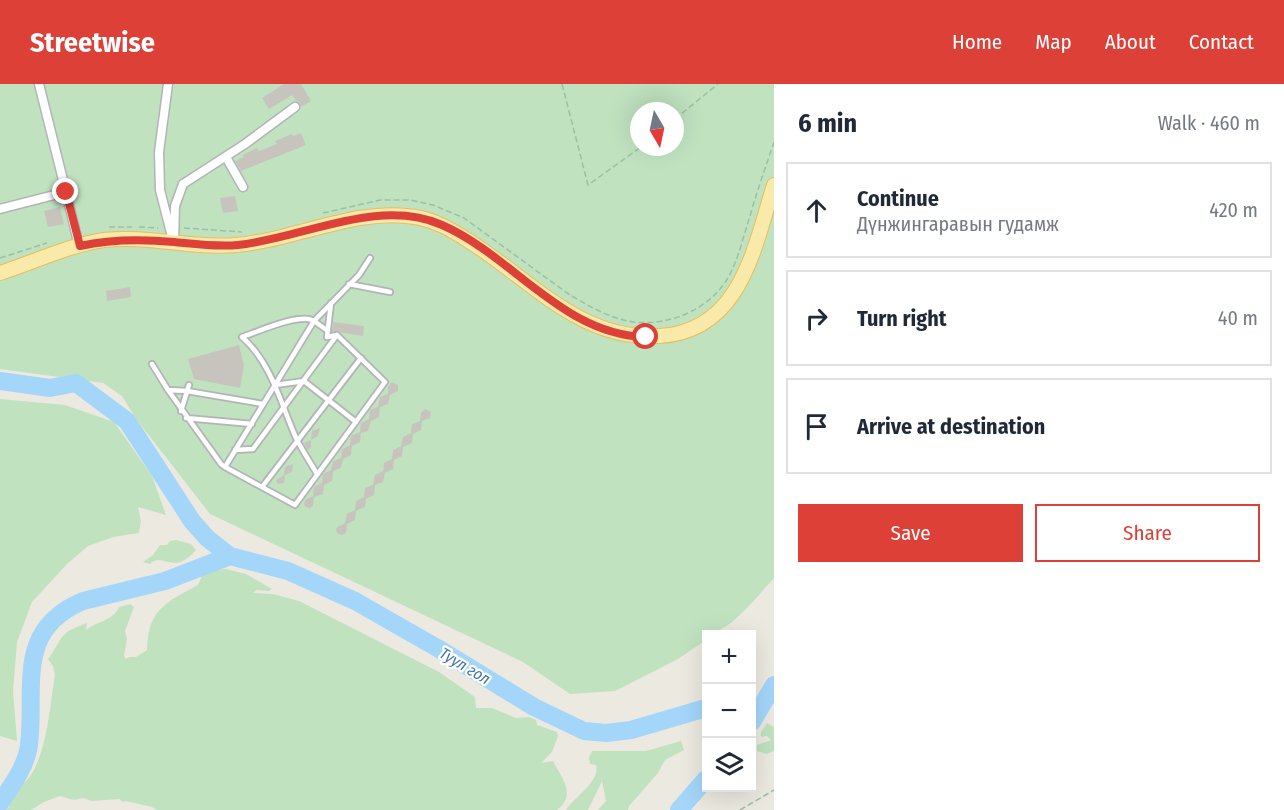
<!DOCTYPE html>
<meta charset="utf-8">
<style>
body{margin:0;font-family:"Fira Sans Condensed",sans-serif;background:#f2f2f3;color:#1f2937}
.controls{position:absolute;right:18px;bottom:18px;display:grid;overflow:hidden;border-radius:0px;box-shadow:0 6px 24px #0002}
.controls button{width:54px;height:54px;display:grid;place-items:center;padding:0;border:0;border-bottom:2px solid #e0e1e3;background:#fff;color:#1f2937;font:30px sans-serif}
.compass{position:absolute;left:630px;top:18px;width:54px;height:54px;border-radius:50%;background:#fff;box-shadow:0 6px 24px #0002;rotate:171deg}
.stop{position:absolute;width:18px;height:18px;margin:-14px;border:4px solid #dd4037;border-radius:50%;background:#fff}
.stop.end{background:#dd4037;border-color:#fff;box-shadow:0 2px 6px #0008}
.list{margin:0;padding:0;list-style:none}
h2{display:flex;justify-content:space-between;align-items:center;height:78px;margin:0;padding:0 24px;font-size:26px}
h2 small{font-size:20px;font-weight:400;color:#747a83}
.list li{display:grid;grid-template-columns:39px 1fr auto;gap:18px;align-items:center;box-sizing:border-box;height:96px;margin:0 12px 12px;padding:0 12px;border:2px solid #e0e1e3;border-radius:0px}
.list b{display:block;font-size:22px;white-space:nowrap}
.list p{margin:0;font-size:20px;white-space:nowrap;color:#747a83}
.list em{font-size:20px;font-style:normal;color:#747a83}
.actions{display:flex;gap:12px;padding:18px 24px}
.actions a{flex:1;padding:14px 0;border:2px solid #dd4037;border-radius:0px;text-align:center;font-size:21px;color:#dd4037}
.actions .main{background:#dd4037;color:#fff}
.icon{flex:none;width:33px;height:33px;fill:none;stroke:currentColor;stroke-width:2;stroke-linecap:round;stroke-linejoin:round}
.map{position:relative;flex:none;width:774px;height:726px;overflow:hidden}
header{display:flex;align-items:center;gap:36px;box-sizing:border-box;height:84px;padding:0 30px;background:#dd4037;color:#fff}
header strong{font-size:28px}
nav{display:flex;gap:33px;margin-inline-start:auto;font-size:21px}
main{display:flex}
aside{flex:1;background:#fff}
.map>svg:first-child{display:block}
.green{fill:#c0e2bf;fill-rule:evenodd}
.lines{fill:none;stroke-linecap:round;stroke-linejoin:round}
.river{stroke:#a4d6f9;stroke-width:18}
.building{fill:#c7c4be}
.lane-casing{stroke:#b2b4b8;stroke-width:8}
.street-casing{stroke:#b2b4b8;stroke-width:11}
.primary-casing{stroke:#e7be5f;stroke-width:16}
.path{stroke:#99c2a4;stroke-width:1.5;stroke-dasharray:6 3;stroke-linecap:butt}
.lane{stroke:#fff;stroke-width:4.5}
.street{stroke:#fff;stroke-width:8}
.primary{stroke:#f9eaa9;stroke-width:14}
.route{stroke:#dd4037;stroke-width:8}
.labels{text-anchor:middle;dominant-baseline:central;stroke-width:4.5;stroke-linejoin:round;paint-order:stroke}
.water-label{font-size:16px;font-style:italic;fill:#4378a9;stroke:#fff}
</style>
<header>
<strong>Streetwise</strong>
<nav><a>Home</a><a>Map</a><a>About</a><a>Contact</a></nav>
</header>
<main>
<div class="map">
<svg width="774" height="726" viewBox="0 0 774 726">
<rect width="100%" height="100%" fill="#ece9e1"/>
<path class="green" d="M0,0H774V494C759,510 729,550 706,550V556L678,575L615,607L570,610L523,578L210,430L137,336L122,312L103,299L0,285ZM639,27H675V63H639Z
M0,315L65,321L114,338L152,392L166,431L138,423L141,437L139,449L113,453L88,462L67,480L32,518L17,558L13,607L17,657L0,652Z
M176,456L191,460L196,466C173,493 163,467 150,480L143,478L153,471L160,461H167L170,457Z
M226,485L246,490L272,505L269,507L256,506L253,509L273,510L299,517L439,588L475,613L476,624H492L516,634L529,633L536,636L537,641L557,648L558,652L552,668L541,679L553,677C562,695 577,710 557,726H157L152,723L126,717L123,718L119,715L92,717L83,714L74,716L60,712L44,718L31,726H5L9,723L8,719L11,709L14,708V704C18,702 22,701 26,697C47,675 50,620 55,591L53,582L48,575C65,552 57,550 87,539L86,546C97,537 113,537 119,523L130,520L134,523L125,547L127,555L124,572L126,575L130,573H136L147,566C148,525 165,519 198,501L202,492L213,486Z
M767,639L774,643V667L767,670L757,667V661L771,656L767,652L761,653V648Z
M681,657L684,666L665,676L658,689L629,722L628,726H598L606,717L602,697L588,726H566C573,714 601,697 596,681L590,680L589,673L592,667H646Z"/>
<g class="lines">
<path class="river" d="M0,297L50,304L76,299L127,337L192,437L207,454L230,472
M752,638L774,601
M0,719C12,701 26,683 29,661C36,604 14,546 83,517L165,497L230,472L288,487L355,517L439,565L534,623L584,647L606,649L631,646L706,624
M679,726L706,695"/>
</g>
<path class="building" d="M284,0H301L311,17L301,23L292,11L269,25L262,14Z
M301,49L306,61L241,87L235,77L244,73L243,71L257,64L259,67L277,60L275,57L292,50L293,52Z
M235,112L238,127L223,129L220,114Z
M60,123L64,140L48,143L44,127Z
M130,203L131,213L107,217L106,207Z
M333,238L364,242L363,252L332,247Z
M239,261L244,281L240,304L194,295L188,275Z
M392,298L398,301V307L390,311L388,320L380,323L379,333L371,337L368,347L361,349L360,358L352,362L351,371L343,375L341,384L333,387L332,397L324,401L323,410L314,413L313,422L310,424L306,423L304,420L305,416L313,412L314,403L322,399L323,390L331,386L333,377L341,374L342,365L350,361L351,352L360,348L361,339L369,335L370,326L378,323L380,313L388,310V303Z
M425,325L431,328L430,334L422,337L421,346L413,350L412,359L403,363L402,372L394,376L393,385L385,389L383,398L375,401L374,411L366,415L365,423L356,427L355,436L347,440L346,449L342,451L338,450L336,447L337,443L345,439L347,430L355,426L356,417L364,413L365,404L373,401L375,391L383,387L384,379L392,375L393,366L401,362L403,353L411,349L412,340L420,337L421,329Z
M320,344L318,352L311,356V363L308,366L304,359L311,356L312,347Z
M293,380L292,388L285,391L284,399L278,400L276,396L284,391L285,383Z"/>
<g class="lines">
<g class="lane-casing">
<path id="lane" d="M349,200L390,208
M328,247L314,237L225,383L295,421L385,298L337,251L327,253L331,219
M152,280L168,306
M275,301L304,297L356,338
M181,327L189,301
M186,334L252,340
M235,366L253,365L337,251
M225,383L221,380L168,306L187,307L263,320
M317,390C310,378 302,366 296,354C281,320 271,278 242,253C257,248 301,228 314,237L359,191L370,174
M262,403L361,274"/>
</g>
<g class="street-casing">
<path id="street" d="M39,0L66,108
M168,0L159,68L160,106L171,149
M226,73L243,103
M0,125L66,108L79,162
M174,158L175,122L183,100L245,60L295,23"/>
</g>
<g class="primary-casing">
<path id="primary" d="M0,189C34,178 69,161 104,156C148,151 192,165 236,161C296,156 356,123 415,133C435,136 452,146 469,157C530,195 581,258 660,252C741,247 754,164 774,101"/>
</g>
<path class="path" d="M562,0L588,101L641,63
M675,35L718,0
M323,129L380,116H410L433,121L464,134L567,209C587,221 610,235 634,238C669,242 707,226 726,197C738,178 743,153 750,132C757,107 766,82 774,58
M109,143H132
M139,143L158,144
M184,144L242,148
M0,174L47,159
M740,726L774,706"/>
<use href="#lane" class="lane"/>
<use href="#street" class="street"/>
<use href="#primary" class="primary"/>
</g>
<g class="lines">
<path class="route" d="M66,108L80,162C111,155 142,155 174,158C195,160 217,163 238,161C304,154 378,113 442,141C513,172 563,251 646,253"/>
</g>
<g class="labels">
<g class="water-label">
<text transform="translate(465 582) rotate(31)">Туул гол</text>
</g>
</g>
</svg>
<div class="controls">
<button>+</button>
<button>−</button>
<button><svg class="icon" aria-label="layers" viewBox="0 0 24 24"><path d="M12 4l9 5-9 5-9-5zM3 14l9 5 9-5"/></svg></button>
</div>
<svg class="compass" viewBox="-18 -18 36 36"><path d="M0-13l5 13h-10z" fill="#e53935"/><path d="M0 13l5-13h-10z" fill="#747a83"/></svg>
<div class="stop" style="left:646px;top:253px"></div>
<div class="stop end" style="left:66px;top:108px"></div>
</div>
<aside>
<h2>6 min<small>Walk · 460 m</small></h2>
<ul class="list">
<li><svg class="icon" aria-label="ahead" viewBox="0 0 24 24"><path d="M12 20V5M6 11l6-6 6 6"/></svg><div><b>Continue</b><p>Дүнжингаравын гудамж</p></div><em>420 m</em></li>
<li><svg class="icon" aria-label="right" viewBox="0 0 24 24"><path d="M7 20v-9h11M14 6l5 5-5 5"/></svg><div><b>Turn right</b></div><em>40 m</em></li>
<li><svg class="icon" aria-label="arrive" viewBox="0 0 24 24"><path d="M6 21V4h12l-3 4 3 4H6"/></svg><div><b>Arrive at destination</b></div></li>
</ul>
<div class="actions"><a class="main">Save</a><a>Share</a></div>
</aside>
</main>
